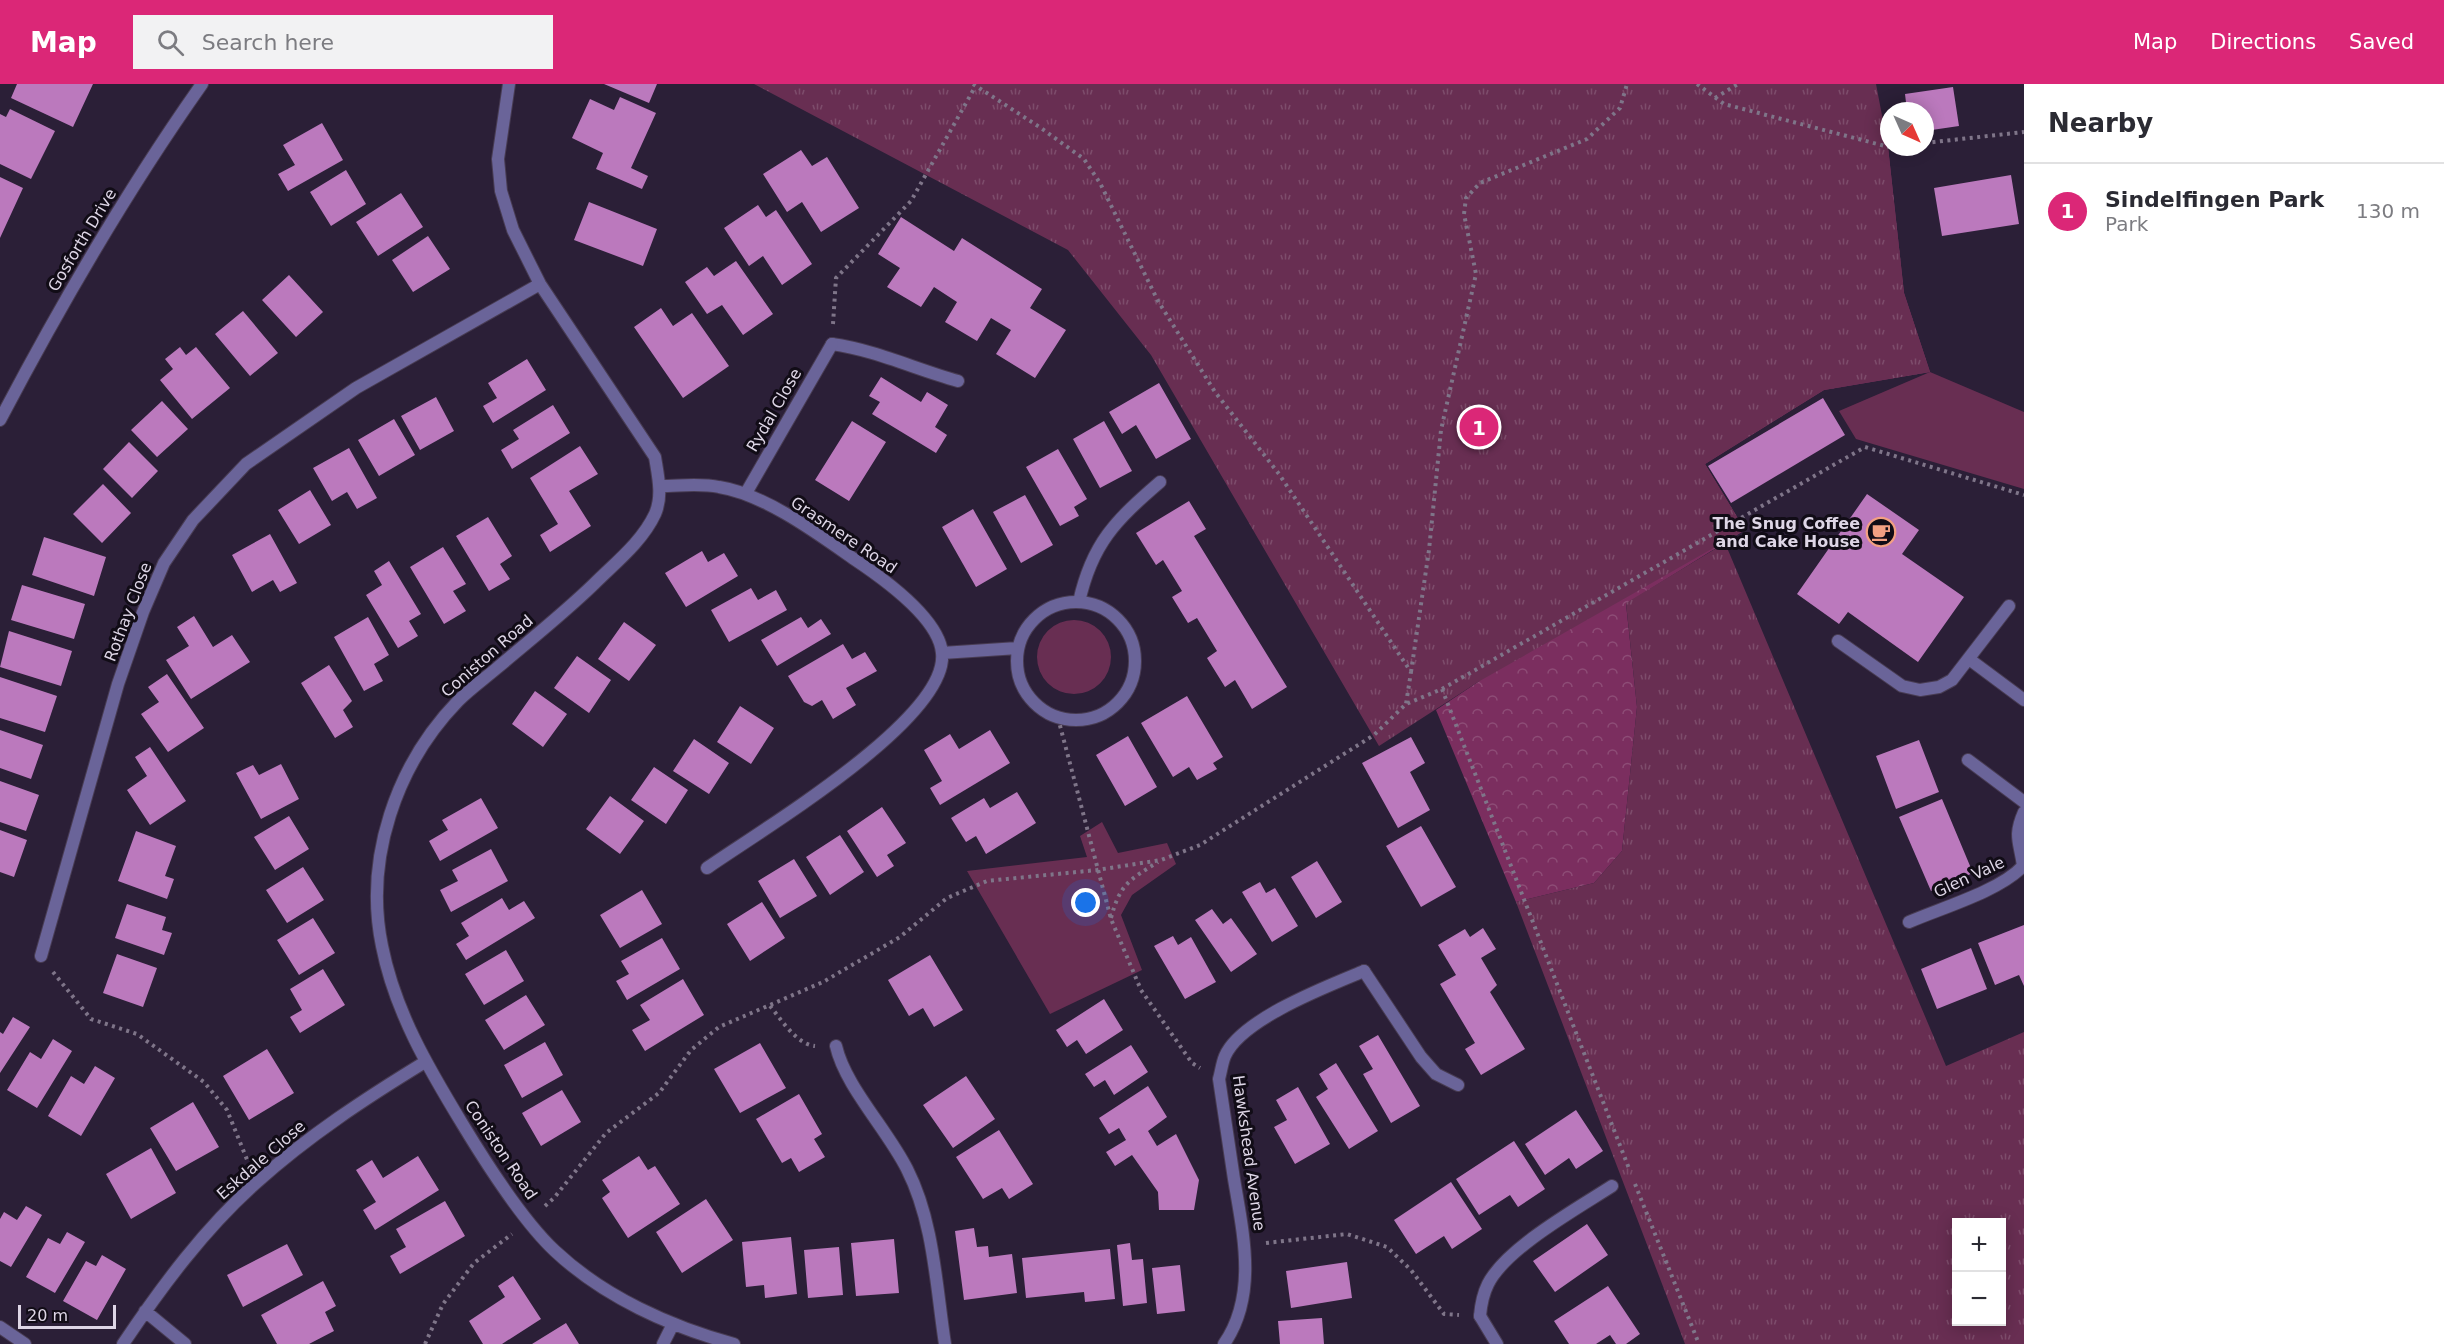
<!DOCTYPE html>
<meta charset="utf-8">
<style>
body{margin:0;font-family:"DejaVu Sans",sans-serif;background:#f2f2f3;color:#2b2b33}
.controls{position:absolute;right:18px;bottom:18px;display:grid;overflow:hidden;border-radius:0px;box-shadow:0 3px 15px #0003}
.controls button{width:54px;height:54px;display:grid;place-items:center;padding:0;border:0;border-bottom:2px solid #e1e1e2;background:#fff;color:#2b2b33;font:30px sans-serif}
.compass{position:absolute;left:1880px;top:18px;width:54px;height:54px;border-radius:50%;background:#fff;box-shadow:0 3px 15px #0003;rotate:135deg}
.scale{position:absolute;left:18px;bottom:15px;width:98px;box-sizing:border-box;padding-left:6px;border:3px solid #ded6e6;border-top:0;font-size:16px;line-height:21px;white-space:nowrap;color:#ded6e6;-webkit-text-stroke:4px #110c16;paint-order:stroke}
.you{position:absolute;left:1086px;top:819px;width:21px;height:21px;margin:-15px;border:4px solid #fff;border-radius:50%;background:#1a73e8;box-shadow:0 0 0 9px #1a73e833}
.badge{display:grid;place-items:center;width:39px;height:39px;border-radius:50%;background:#db2777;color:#fff;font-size:20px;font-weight:700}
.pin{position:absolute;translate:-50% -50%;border:3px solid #fff;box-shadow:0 2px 6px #0006}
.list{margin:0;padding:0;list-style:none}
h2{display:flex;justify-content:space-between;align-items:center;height:78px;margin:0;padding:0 24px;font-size:26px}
h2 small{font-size:20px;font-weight:400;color:#7c7c81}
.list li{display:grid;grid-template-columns:39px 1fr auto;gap:18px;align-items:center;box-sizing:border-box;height:96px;padding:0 24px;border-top:2px solid #e1e1e2}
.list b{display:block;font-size:22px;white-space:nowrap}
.list p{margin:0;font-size:20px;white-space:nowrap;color:#7c7c81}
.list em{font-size:20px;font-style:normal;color:#7c7c81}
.icon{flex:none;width:33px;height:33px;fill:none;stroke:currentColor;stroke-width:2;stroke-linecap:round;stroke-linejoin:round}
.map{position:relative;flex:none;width:2024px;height:1260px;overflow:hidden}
header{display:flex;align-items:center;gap:36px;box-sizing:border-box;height:84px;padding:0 30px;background:#db2777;color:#fff}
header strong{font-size:28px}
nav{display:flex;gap:33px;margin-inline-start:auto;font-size:21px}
.search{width:420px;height:54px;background:#f2f2f3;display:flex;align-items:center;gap:15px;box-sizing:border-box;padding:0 21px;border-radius:0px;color:#7c7c81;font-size:22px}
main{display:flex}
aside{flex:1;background:#fff}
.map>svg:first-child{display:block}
.grass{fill:#682e52}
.forest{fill:url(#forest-crowns)}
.park{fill:url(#park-tufts);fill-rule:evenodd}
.building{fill:#bb79bd}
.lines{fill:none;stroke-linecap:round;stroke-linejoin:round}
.service-casing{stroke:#483c53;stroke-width:14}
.minor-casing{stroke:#483c53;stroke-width:14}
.tertiary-casing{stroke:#483c53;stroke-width:14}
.path{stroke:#7f7589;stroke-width:4;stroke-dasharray:3 4.5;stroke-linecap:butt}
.service{stroke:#6a6499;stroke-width:12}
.minor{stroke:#6a6499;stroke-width:12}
.tertiary{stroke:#6a6499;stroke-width:12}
.labels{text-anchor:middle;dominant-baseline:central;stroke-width:6;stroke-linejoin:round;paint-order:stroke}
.street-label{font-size:16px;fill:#ded6e6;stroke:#110c16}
.poi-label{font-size:16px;font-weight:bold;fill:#ded6e6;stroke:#110c16;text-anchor:end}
</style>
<header>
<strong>Map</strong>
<div class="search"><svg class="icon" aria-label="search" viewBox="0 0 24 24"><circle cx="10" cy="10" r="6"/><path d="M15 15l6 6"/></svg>Search here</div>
<nav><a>Map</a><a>Directions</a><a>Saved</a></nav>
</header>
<main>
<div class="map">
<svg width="2024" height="1260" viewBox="0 0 2024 1260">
<defs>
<pattern id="forest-crowns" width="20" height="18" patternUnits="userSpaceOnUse" patternTransform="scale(1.5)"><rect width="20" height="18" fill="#7b2e5f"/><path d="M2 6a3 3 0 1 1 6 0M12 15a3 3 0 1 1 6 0" fill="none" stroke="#8d4c76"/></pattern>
<pattern id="park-tufts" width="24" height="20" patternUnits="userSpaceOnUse" patternTransform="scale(1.5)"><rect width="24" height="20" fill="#682e52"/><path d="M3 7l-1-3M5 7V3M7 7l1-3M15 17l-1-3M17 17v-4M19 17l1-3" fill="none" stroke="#7d4c6b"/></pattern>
</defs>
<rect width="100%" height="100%" fill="#2b1f37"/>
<path class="grass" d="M1930,288L2024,328V405L1856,355L1839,327Z
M1037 573a37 37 0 1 1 74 0a37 37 0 1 1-74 0Z
M1102,738L1118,769L1167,759L1176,780L1132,811L1121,831L1142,886L1050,930L967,787L1087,773L1080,752Z"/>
<path class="forest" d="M1888,63L1904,209L1930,288L1824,306L1705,380L1745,446L1626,520L1637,623L1622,767L1594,799L1516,818L1436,626L1478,598Z"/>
<path class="park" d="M754,0H1876L1888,63L1904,209L1930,288L1824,306L1705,380L1745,446L1478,598L1379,662L1151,271L1068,166Z
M1725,459L1946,982L2024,948V1260H1685L1516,818L1594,799L1622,767L1637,623L1626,519ZM2002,1138V1238H1956V1138Z"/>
<path class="building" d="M17,0H93L73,43L11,14Z
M604,0H657L649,19Z
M1953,3L1959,42L1925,47V27H1907L1905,10Z
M620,13L656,29L631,84L648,92L642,105L596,85L603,69L572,54L590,15L614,26Z
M10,25L55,47L31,95L0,80V30L6,33Z
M322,39L343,76L288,107L278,90L295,81L283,61Z
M801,66L812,82L827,73L859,124L821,148L802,118L787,128L763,90Z
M346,86L366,120L331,142L310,108Z
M2011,91L2019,140L1942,152L1934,104Z
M0,93L23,104L0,154Z
M401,109L423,143L378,172L356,138Z
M589,118L657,145L643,182L574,156Z
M758,121L766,133L776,126L812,180L782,201L763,172L749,182L724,144Z
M901,133L954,167L962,154L1042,205L1030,224L1066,246L1035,294L996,270L1011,246L991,234L977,257L945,238L957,218L934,203L921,223L887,203L900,184L878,170Z
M428,152L450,185L413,208L392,176Z
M736,177L773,230L743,251L722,221L707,230L685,198L707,183L714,192Z
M289,191L323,228L296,253L262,216Z
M661,224L673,242L692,229L729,282L683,314L634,243Z
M243,227L278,269L250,292L215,250Z
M180,263L186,271L196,263L230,304L192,335L160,296L173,285L165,275Z
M527,275L546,306L493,339L483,322L497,314L488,299Z
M881,293L921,318L927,308L948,321L935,343L947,351L936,369L872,330L880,318L869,312Z
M1159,299L1191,355L1156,375L1136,341L1122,350L1109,328Z
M436,313L454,347L420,366L401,332Z
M1823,314L1845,351L1731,419L1708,382Z
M162,317L188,345L157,373L131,346Z
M553,321L570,349L512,385L501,366L519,355L513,346Z
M394,335L415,371L379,392L358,356Z
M852,337L886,358L849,417L815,396Z
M1104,337L1132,387L1100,404L1073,355Z
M129,358L158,387L132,414L103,385Z
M580,362L598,390L569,407L591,442L550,468L540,451L558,440L530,394Z
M349,364L377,414L357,425L347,408L332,417L313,384Z
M1058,365L1087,415L1074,423L1079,432L1060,442L1026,383Z
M103,400L131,429L102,459L73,430Z
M310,406L331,441L299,460L278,426Z
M1867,410L1919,446L1902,470L1964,513L1918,578L1848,528L1839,540L1797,510Z
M1025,411L1053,461L1021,479L993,428Z
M1189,417L1206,445L1194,452L1287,603L1252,625L1235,596L1225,603L1207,574L1217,567L1197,534L1188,539L1172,513L1182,507L1163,476L1156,481L1136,449Z
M973,425L1007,485L976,503L942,443Z
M488,433L512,472L500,480L510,495L489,507L456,452Z
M270,450L297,499L280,508L273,496L252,508L232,471Z
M44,453L106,473L94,512L32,491Z
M443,463L466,500L453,507L466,527L444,540L410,483Z
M702,467L708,478L724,469L738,492L686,523L665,489Z
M389,477L421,530L409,537L418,552L398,564L366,511L382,501L374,487Z
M22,501L85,520L74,555L11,536Z
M751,504L758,516L776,506L787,526L729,558L711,526Z
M194,532L213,563L232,551L250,578L191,615L166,576L189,562L177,543Z
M368,533L389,571L374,580L383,597L364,607L334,553Z
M801,533L808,544L821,535L831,550L777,582L761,556Z
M624,538L656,561L629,597L598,575Z
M9,547L72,567L61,602L0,583Z
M843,560L852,575L865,568L877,587L846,604L856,621L833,635L822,616L812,622L804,618L788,592Z
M577,572L611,596L589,629L554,604Z
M329,581L352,617L343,626L353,643L335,654L301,599Z
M167,590L204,644L168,668L141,630L159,618L148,603Z
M0,593L57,612L45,648L0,634Z
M535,607L567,630L543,663L512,640Z
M1187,612L1223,673L1213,679L1217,685L1197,696L1189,683L1173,693L1141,639Z
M740,622L774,644L751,680L717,658Z
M0,646L43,661L31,695L0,684Z
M990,646L1010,679L940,721L930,704L942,697L924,666L950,650L959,665Z
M1128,652L1157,703L1125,722L1096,671Z
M1411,653L1425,679L1410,688L1430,726L1398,744L1362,679Z
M694,655L729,679L709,710L673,687Z
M1919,656L1939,708L1896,725L1876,672Z
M150,663L186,717L150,741L127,706L147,692L135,673Z
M281,680L299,715L261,735L236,689L253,681L259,691Z
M654,683L688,706L666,740L631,716Z
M0,697L39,711L26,747L0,738Z
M1017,708L1036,739L986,770L976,752L966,758L951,734L984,714L990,724Z
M610,712L644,737L620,770L586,745Z
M481,714L498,744L440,777L429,757L448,746L442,736Z
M1942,715L1973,789L1931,807L1899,733Z
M882,723L906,759L887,771L894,782L877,793L847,747Z
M289,732L309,765L275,786L254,753Z
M1421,742L1456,803L1421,823L1386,762Z
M0,746L27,756L14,793L0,788Z
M136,747L176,762L165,792L174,795L167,815L118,797Z
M840,751L864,788L830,811L806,773Z
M491,765L508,797L451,828L440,806L458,797L452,786Z
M794,775L817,812L780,834L758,797Z
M1317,777L1342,818L1316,834L1291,793Z
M303,783L324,816L287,839L266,806Z
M1260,798L1266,809L1275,804L1298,842L1272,858L1242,808Z
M642,806L662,840L620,864L600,831Z
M502,814L509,826L524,817L535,834L466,876L456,860L469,852L461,839Z
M762,818L785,854L750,877L727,840Z
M127,820L166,833L162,846L172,849L164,871L115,854Z
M1212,825L1223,840L1231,834L1257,870L1231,888L1195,836Z
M313,834L335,869L299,891L277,856Z
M2024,841V902L2019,891L1995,901L1978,859Z
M1483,844L1496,865L1481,874L1497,901L1490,908L1525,965L1481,991L1465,965L1475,959L1440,900L1456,891L1438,861L1465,845L1470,853Z
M1173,852L1178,861L1191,853L1216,898L1185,915L1154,862Z
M662,854L680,885L627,916L616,897L629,890L621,877Z
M1971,864L1987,905L1937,925L1921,885Z
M506,866L524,897L484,921L465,890Z
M117,870L157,884L143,923L103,909Z
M930,871L963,926L934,943L923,924L909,932L888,896Z
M323,885L345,921L300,949L290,933L302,926L290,905Z
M683,895L704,931L645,967L632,946L650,936L640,921Z
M526,911L545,941L504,966L485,936Z
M1104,915L1123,946L1086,970L1077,956L1067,963L1056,946Z
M13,933L30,943L0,989V948L3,950Z
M1378,951L1420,1022L1391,1039L1363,990L1373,985L1359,962Z
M53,955L72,967L37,1024L7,1006L30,968L41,975Z
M545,958L563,991L522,1014L504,981Z
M760,959L786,1004L740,1029L714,985Z
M1131,961L1148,988L1114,1011L1105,996L1094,1003L1085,990Z
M267,965L294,1009L249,1036L223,992Z
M1336,979L1378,1047L1349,1065L1316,1013L1328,1005L1319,990Z
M95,982L115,994L81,1052L48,1032L71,992L84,1000Z
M966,992L995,1035L953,1064L923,1021Z
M1148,1002L1167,1033L1148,1047L1157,1062L1176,1050L1199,1096L1194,1126H1159L1158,1108L1132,1071L1115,1082L1106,1068L1126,1056L1119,1044L1109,1050L1099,1034Z
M1298,1003L1330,1060L1295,1080L1274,1043L1287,1036L1276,1016Z
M562,1006L581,1038L541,1062L522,1029Z
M799,1010L822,1050L814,1055L825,1073L799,1088L791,1074L782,1079L756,1035Z
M193,1018L219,1063L176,1087L150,1044Z
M1576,1026L1603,1067L1576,1085L1569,1074L1545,1091L1525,1060Z
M999,1046L1033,1100L1009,1115L1002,1104L983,1115L956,1073Z
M1514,1057L1545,1105L1518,1123L1510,1111L1479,1131L1456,1095Z
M151,1064L176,1109L131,1135L106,1090Z
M418,1072L439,1106L375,1146L363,1126L376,1118L356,1086L372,1076L383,1094Z
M639,1072L648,1086L655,1082L680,1120L628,1154L602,1114L610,1108L602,1096Z
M1451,1098L1482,1145L1452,1165L1444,1152L1416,1170L1394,1136Z
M706,1115L733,1156L682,1189L656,1148Z
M445,1117L465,1152L400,1190L390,1172L406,1163L396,1145Z
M26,1122L42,1131L11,1183L0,1177V1135L4,1128L17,1136Z
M1587,1140L1608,1171L1555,1208L1533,1177Z
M974,1144L977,1163L988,1162L989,1173L1012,1170L1017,1209L964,1216L955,1147Z
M67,1148L85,1158L55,1209L26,1193L48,1154L60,1160Z
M791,1153L797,1210L765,1214L764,1201L746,1203L742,1158Z
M894,1155L899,1209L856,1212L851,1159Z
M1130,1159L1132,1176L1143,1175L1147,1219L1123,1222L1117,1161Z
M287,1160L303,1191L243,1223L227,1191Z
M839,1163L843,1211L808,1214L804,1166Z
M1110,1165L1115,1215L1085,1218L1084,1208L1026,1214L1022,1174Z
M102,1171L126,1185L97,1236L63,1217L86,1177L96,1182Z
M1347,1178L1352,1214L1291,1224L1286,1187Z
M1180,1181L1185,1227L1157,1230L1152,1184Z
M513,1192L541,1235L502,1260H483L469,1237L505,1213L498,1202Z
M323,1197L336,1222L325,1228L334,1247L309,1260H277L261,1231Z
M1608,1202L1640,1250L1626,1260H1616L1610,1251L1596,1260H1569L1554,1237Z
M1322,1234L1324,1260H1280L1278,1237Z
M566,1239L579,1260H532Z"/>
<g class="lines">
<g class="service-casing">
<path id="service" d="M832,260C875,266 915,285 958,297
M1079,518C1092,459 1116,436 1160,398
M1838,557L1902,602L1920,606L1939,603L1952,596L2009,522
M1969,575L2024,616
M1364,887L1421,973L1436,990L1458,1001
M1480,1232C1481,1220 1483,1210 1488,1200C1506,1164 1578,1124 1612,1102"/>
</g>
<g class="minor-casing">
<path id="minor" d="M509,0L498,75L501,107L513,146L540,200L655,373C658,392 663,412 655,430C642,458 615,479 594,500C563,530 530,556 497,584C484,595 470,605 458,617C396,681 364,775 382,862C395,928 429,985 463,1041C486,1079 523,1137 555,1167C604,1213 671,1243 734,1260
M660,402C680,402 700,399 719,403C764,410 817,449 854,475C881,493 939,534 942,569C949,635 758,748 707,784
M746,409L832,260
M1017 577a59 59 0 1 1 118 0a59 59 0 1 1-118 0Z
M942,569L1018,564
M1968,676L2024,718
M1909,838C1941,824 2000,807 2023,782C2020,758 2013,753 2024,728
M41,872L118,600L143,528L164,479L193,436L246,380L356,304L540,200
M836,962C845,1002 887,1045 907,1085C934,1138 936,1202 945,1260
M145,1227L185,1260
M1480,1232L1497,1260
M0,1243L25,1260
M123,1260C162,1202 205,1144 257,1098C308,1052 366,1014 425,978
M663,1260L673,1240
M1224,1260C1258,1211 1243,1149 1234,1095C1229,1061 1224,1028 1219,995C1221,988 1222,979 1225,972C1241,935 1328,902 1364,887"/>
</g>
<g class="tertiary-casing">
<path id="tertiary" d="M0,336C61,220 127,106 202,0"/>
</g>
<path class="path" d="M973,0L1041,44L1084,75L1100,99L1158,217L1215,308L1279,390L1411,588L1406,620
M1697,0L1724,20L1889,63
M1715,14L1738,0
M1925,59L2024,48
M833,240L836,194L911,117L975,3
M1411,588L1429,466L1441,346L1476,190L1464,130L1466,114L1480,99L1587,55L1620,24L1627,0
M1442,605L1630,1087
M1058,634L1111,835L1141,906L1192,979L1200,984
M1111,834C1120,800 1129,796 1158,778
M53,888L91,935L137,950L204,998L227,1026L248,1078
M770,922C781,935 796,960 815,962
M1635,1100L1699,1260
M545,1122L554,1114L606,1049L659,1009L691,966L719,943L823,898L900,853L947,814L987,797L1097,786L1161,776L1200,761L1374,651L1406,620L1442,605L1865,363L2024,411
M1266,1159L1347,1150L1387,1163L1411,1186L1444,1230L1459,1231
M425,1260L443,1220L474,1179L512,1150"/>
<use href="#service" class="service"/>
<use href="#minor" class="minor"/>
<use href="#tertiary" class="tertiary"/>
</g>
<defs>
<g id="cafe-ring" transform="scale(1.5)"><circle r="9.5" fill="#110c16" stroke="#f3a082" stroke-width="1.5"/><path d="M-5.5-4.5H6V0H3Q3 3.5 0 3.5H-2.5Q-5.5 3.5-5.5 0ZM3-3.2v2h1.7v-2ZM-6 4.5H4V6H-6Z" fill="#f3a082"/></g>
</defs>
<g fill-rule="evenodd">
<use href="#cafe-ring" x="1881" y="448"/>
</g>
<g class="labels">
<g class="street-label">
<text transform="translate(82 156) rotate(-59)">Gosforth Drive</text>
<text transform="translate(774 326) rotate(-60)">Rydal Close</text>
<text transform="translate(844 451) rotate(34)">Grasmere Road</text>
<text transform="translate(128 528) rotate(-69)">Rothay Close</text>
<text transform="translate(487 572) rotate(-41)">Coniston Road</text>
<text transform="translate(1969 793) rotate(-25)">Glen Vale</text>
<text transform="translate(501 1066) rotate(56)">Coniston Road</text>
<text transform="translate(1249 1069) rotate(82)">Hawkshead Avenue</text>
<text transform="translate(261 1076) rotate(-41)">Eskdale Close</text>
</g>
<g class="poi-label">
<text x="1860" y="439">The Snug Coffee<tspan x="1860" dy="18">and Cake House</tspan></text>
</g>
</g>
</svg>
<div class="controls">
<button>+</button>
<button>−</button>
</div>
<svg class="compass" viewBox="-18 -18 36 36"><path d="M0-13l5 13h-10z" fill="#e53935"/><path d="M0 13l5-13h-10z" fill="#7c7c81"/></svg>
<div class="scale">20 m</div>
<div class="you"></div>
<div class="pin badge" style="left:1479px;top:343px">1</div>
</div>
<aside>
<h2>Nearby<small></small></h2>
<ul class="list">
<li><span class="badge">1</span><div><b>Sindelfingen Park</b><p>Park</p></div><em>130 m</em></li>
</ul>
</aside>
</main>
